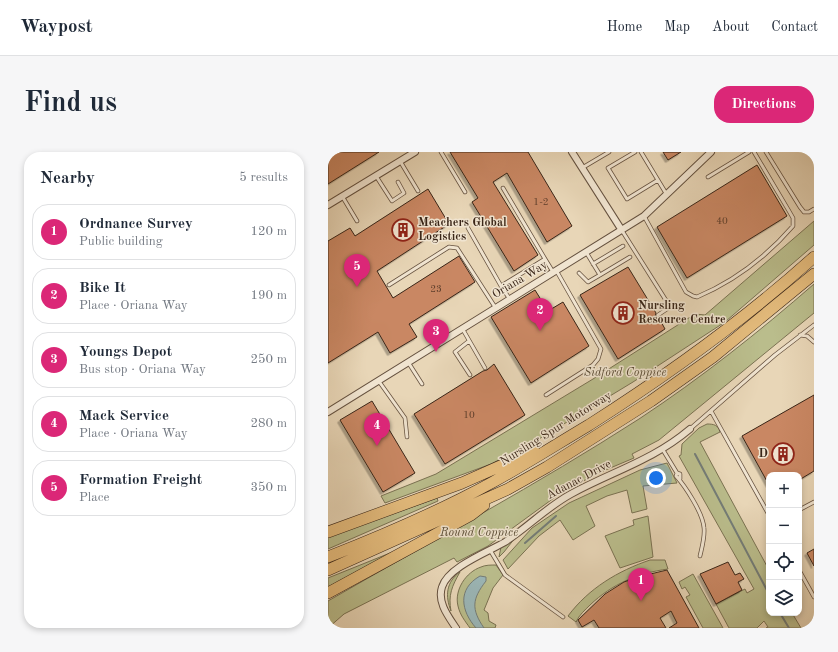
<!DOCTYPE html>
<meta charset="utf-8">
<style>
body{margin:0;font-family:"Old Standard TT",serif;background:#f6f6f7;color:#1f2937}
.controls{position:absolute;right:12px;bottom:12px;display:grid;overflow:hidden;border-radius:8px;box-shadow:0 2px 6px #0003}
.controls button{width:36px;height:36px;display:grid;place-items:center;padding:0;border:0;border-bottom:1px solid #e0e1e3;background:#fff;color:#1f2937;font:20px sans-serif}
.you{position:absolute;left:328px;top:326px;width:14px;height:14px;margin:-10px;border:3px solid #fff;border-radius:50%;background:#1a73e8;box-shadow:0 0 0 6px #1a73e833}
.badge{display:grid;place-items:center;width:26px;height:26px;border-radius:50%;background:#db2777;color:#fff;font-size:13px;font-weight:700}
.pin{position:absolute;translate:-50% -33px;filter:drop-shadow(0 1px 2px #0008)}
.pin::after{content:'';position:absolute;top:21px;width:14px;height:12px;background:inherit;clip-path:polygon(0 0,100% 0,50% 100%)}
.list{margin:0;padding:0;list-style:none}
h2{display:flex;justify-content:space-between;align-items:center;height:52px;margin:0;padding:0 16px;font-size:17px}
h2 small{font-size:13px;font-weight:400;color:#747a83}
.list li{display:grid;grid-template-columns:26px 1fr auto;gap:12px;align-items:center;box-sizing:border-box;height:56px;margin:0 8px 8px;padding:0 8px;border:1px solid #e0e1e3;border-radius:16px}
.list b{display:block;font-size:15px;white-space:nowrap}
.list p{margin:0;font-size:13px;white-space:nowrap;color:#747a83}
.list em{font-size:13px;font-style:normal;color:#747a83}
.icon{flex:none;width:22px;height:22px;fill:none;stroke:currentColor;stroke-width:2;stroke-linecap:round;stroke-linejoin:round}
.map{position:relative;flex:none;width:486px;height:476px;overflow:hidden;border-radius:16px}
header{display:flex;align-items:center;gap:24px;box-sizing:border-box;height:56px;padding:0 20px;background:#fff;border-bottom:1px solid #e0e1e3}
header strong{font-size:19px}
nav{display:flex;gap:22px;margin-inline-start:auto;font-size:14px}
.intro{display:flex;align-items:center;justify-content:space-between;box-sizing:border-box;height:96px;padding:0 24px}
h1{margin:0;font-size:28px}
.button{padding:10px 18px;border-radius:16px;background:#db2777;color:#fff;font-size:14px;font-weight:700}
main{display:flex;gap:24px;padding:0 24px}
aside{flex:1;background:#fff;border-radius:16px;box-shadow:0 2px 6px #0003}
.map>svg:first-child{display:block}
.green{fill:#babd8c;stroke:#7a7252}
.water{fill:#9bb7b8;stroke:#747d78}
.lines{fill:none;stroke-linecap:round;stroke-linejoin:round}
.stream{stroke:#747d78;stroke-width:2}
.building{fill:#c98763;stroke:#3a2618;filter:url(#shadow)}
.service-casing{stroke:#665240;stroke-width:4.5}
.minor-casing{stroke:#665240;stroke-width:8}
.motorway-casing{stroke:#3a2618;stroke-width:12}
.service{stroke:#f0e4d0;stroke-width:3}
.minor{stroke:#f0e4d0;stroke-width:6}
.motorway{stroke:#e4bb7c;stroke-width:11}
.labels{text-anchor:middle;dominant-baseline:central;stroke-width:3;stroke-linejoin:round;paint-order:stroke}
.number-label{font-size:10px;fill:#5e3e2b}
.poi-label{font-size:12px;font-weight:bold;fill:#3a2618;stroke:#f0e4d0;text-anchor:start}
.street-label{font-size:12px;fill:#3a2618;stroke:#f0e4d0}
.park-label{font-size:12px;font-style:italic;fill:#5a4c35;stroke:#f0e4d0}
</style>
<header>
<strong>Waypost</strong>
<nav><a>Home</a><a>Map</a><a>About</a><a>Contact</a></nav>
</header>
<div class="intro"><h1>Find us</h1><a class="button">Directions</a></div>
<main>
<aside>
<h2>Nearby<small>5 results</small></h2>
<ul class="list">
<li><span class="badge">1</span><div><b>Ordnance Survey</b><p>Public building</p></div><em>120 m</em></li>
<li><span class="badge">2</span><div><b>Bike It</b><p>Place · Oriana Way</p></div><em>190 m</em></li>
<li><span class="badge">3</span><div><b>Youngs Depot</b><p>Bus stop · Oriana Way</p></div><em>250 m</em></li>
<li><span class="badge">4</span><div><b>Mack Service</b><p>Place · Oriana Way</p></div><em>280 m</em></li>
<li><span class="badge">5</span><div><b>Formation Freight</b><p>Place</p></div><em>350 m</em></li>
</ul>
</aside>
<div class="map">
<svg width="486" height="476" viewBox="0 0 486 476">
<defs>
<filter id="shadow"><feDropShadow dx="-2.5" dy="2.5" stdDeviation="0" flood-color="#0004"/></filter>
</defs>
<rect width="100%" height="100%" fill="#e8d6b7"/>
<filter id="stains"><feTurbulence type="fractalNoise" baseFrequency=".005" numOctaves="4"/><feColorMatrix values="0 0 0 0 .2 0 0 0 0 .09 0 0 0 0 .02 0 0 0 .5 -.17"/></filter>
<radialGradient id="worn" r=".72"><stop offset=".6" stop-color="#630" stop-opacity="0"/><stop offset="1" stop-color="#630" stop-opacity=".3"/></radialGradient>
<path class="green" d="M486,69V93L397,170L305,230L211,287L163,312L57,351L53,344L108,322L265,227L367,162L377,163Z
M486,132V161L331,288L304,302L306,306L268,322L230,343L160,394L129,410L126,406L16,462L0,476V449C104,389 210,332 311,267C373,226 431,180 486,132Z
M379,272C386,272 390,273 392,280L372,290L441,418V461H464L473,476H438L440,475L436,469L429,476H401L388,452L417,437L419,441L426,437L351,304L353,303L354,292L371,276Z
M339,311L349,331L315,334L319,357L304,361L299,338L279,344L258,354L267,374L245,388L232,368L211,384L180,417L175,408L204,376L241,351L312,318Z
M109,346L110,349L0,397V385Z
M320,364L325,405L292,416L277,384L306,373L305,368Z
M187,386L176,400L171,405L173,395Z
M67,399L0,435V426Z
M322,408H337L340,417C310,421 284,432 262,453C257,458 251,463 248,470L240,464C261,436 290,419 322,408Z
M168,413L175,423L165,436L156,458L160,461L161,469L168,473L167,476H142C137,469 132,463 130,454C126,438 138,420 153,415C157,413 163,413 168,413Z
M132,420C124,434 120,443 123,459C117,444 118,430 132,420Z
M365,422L395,476H375L358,445L362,443L357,435L354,437L351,430Z"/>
<path class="water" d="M152,424L158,425V429C144,447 143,457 156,476H148C133,459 129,437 152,424Z"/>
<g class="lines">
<path class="stream" d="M367,302L441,442
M197,391L228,364
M452,461L461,476"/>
</g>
<path class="building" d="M0,0H51L0,32Z
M122,0H200L244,74L219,90L179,21L165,30L210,103L186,119L144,50L150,46Z
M335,0H353L340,8Z
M429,13L459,64L359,126L329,75Z
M100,37L121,72L49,119L65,146L131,104L147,130L81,172L89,185L62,201L50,180L0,211V89L22,76L27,84Z
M300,115L328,161L327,164L331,166L337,177L290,207L252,143Z
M207,138L220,159L235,150L261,194L203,231L163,165Z
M166,212L197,263L117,312L86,262L155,219L159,218Z
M486,243V319L471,328V323H441V333L414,284Z
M44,249L87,321L55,340L12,268Z
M486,397V414L479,401Z
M400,410L407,423L412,421L416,427L410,430L414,438L388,452L372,422Z
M339,418L371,476H341L349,471L343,459L332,466L338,476H271L266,468L254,475L250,468L277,442L296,430L310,425Z"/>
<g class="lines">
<g class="service-casing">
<path id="service" d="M113,0L137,40
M307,0L280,16L299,47L330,28
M313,0L339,43
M438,0L472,55L476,60H481L486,57
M72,9L90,39
M254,16L281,0
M48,24L64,49L76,41L70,30
M380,25L421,0
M175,36L217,107
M14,44L29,69
M316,64L358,140L365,144L369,145C407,129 439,104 465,74V66L461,59L426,0
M140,76L173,134
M293,77L339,150V157L330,163
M258,100L272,123L302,105
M265,112L295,94
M251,121L260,130L272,123
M61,133L121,95L129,96L167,155
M181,146L173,134L217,107L225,120
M134,176L157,216
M472,183L479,184L486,190
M141,189L127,200L142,223
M80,210L94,232
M50,228L77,266L79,285
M218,243L265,213L270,207L273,197L228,118
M383,259L441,363
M362,277L447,203L486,173
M335,298L349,321L352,322V327
M349,321L348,324C357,334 375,361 376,376C377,385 374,395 372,404
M471,358L486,350
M162,398L177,423L235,465
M471,418L486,445"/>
</g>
<g class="minor-casing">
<path id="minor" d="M244,0L293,77
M0,53L87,0
M0,260L316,64L383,0
M128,476C120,464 109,450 114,435C120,415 160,400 177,390C200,375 219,355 243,342C285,319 324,309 362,277"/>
</g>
<g class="motorway-casing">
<path id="motorway" d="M0,380L134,331L206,299
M0,405C56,383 112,359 165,330C198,312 229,292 261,273C341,222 415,169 486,105
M0,418L180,337L219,315L323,249L385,205L486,122
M0,441L143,363L156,353"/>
</g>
<use href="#service" class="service"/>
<use href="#minor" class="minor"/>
<use href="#motorway" class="motorway"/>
</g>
<defs>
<g id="building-ring" transform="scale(1.15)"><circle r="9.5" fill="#f0e4d0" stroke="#8f2418" stroke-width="1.5"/><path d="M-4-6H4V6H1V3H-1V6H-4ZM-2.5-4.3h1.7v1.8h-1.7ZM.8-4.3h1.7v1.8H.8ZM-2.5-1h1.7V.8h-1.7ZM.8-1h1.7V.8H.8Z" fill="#8f2418"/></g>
</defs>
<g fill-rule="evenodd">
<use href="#building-ring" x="75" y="78"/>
<use href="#building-ring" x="295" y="161"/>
<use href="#building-ring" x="455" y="302"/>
</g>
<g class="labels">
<g class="number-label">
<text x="213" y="50">1-2</text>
<text x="394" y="69">40</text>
<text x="108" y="137">23</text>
<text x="141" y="263">10</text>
</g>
<g class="poi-label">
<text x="90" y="71">Meachers Global<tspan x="90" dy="14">Logistics</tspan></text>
<text x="310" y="154">Nursling<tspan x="310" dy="14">Resource Centre</tspan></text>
<text x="440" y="302" text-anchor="end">D</text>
</g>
<g class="street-label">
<text transform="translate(192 128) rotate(-31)">Oriana Way</text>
<text transform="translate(228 277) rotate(-32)">Nursling Spur Motorway</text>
<text transform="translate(251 328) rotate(-28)">Adanac Drive</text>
</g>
<g class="park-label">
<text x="297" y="221">Sidford Coppice</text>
<text x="151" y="381">Round Coppice</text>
</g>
</g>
<rect width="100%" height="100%" filter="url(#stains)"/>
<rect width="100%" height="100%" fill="url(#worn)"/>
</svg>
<div class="controls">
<button>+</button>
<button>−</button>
<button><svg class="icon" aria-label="locate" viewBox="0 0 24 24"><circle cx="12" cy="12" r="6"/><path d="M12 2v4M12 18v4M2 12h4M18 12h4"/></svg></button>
<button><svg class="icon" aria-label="layers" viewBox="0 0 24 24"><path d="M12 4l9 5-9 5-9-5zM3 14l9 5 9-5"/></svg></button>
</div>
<div class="you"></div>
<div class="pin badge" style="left:313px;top:449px">1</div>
<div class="pin badge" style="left:212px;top:179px">2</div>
<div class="pin badge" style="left:108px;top:200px">3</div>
<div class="pin badge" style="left:49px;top:294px">4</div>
<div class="pin badge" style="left:29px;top:135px">5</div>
</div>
</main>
